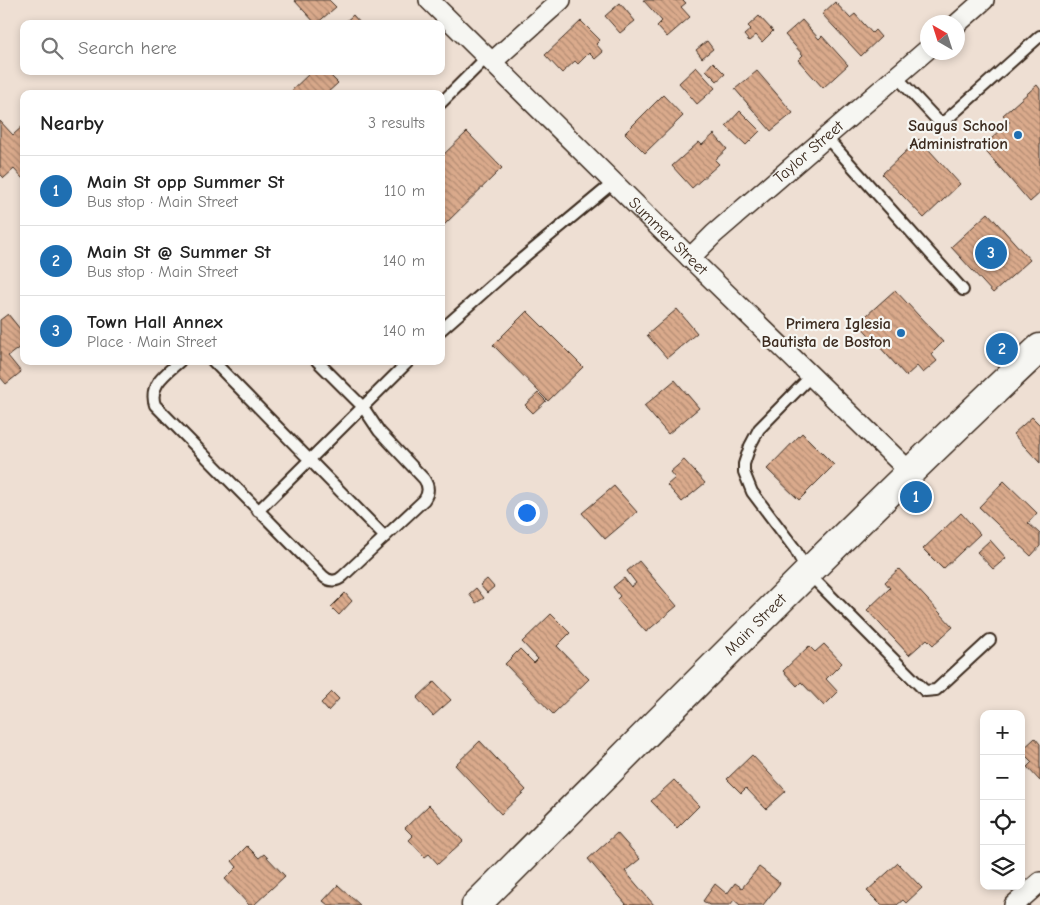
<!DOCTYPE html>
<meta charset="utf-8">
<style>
body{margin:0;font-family:"Comic Neue",sans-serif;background:#f2f2f2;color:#222}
.controls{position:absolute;right:15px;bottom:15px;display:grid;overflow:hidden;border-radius:10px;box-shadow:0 2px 8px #0003}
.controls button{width:45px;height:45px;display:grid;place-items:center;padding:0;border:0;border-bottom:1px solid #e0e0e0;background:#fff;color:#222;font:25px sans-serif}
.compass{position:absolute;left:920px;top:15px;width:45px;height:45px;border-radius:50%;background:#fff;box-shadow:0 2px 8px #0003;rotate:321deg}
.you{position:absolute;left:526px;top:512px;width:18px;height:18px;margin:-12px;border:4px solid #fff;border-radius:50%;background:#1a73e8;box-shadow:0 0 0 8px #1a73e833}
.badge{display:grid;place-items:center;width:32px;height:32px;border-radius:50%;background:#1f6fb2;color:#fff;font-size:16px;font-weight:700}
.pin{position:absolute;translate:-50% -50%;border:2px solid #fff;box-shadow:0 1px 5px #0006}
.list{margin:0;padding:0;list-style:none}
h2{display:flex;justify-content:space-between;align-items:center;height:65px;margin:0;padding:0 20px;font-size:21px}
h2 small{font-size:16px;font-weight:400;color:#767676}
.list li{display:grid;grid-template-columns:32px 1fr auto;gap:15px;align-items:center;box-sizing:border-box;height:70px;padding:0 20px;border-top:1px solid #e0e0e0}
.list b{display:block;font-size:19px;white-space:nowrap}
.list p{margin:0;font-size:16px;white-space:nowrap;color:#767676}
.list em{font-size:16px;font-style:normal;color:#767676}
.icon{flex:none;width:28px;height:28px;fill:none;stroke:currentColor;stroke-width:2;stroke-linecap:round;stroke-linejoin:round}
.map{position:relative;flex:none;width:1040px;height:905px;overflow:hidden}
.search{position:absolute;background:#fff;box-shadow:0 2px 8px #0003;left:20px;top:20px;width:425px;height:55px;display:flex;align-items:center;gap:12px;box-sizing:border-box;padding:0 18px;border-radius:10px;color:#767676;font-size:19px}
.panel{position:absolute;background:#fff;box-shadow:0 2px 8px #0003;left:20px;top:90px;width:425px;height:275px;border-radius:10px}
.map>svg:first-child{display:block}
.building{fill:url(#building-back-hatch);stroke:#3b2a1e}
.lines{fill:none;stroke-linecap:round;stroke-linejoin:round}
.service-casing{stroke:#3b2a1e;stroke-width:14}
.minor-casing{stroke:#3b2a1e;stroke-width:22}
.primary-casing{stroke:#3b2a1e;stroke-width:31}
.service{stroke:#f6f6f2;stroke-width:10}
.minor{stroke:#f6f6f2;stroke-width:19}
.primary{stroke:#f6f6f2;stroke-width:28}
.poi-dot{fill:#1f6fb2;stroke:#f6f6f2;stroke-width:2}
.labels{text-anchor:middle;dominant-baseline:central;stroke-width:4.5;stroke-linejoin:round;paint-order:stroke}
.poi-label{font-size:16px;font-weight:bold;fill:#3b2a1e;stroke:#f6f6f2;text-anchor:end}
.street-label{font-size:16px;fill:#3b2a1e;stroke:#f6f6f2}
</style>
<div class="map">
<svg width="1040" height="905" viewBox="0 0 1040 905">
<defs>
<pattern id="building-back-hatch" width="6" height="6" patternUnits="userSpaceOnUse" patternTransform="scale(1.25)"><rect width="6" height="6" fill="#daaa8c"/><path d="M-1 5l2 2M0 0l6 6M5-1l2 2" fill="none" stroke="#b28b72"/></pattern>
</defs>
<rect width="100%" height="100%" fill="#eedfd3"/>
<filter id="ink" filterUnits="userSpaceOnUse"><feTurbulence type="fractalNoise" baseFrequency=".02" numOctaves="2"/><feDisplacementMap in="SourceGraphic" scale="10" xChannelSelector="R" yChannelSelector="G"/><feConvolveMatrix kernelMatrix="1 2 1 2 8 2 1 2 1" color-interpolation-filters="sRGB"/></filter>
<g filter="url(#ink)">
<path class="building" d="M294,0H329L336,7L316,24Z
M643,0H683L686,3L681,7L690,17L667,37L657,26L662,21Z
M835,2L850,18L855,14L872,33L875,30L881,37L861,56L822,14Z
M620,3L635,21L620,33L605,16Z
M353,15L361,24H343Z
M759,16L773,31L762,42L756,35L749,41L744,35L751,29L748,26Z
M802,20L819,39L822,36L848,65L823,88L798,60L803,55L785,35Z
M581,21L600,40L596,44L603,52L595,59L589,53L578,64L575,61L562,73L545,55Z
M707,41L713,49L702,58L696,50Z
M713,62L725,74L717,81L706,70Z
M696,67L715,88L697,104L679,83Z
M312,71H331L329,74L338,83L326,94H288Z
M757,71L793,113L771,131L735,89Z
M1037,85L1040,89V193L1030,202L982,147L1010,122L1003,115Z
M663,95L683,116L645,153L625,133Z
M740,111L760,131L746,145L726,126Z
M0,121L13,135L24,125V178L23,179L14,169L4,178L0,174Z
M467,132L502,168L441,228V157Z
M714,134L727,149L715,160L719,164L692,188L672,166L699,142L702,145Z
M919,139L960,184L924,218L882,174Z
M988,213L1030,260L993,293L951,247Z
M895,290L943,342L931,354L937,361L923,373L917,366L906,376L858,323Z
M677,309L697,333L667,358L647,335Z
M527,311L583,367L548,401L493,345Z
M8,314L24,334V344L8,356L21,372L6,384L0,377V320Z
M675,380L699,408L668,434L644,406Z
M538,393L546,401L533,413L525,405Z
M1032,417L1040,425V463L1013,434Z
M802,433L834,465L799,500L767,469Z
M684,460L705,483L682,502L667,485L675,478L670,472Z
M1004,481L1037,513L1028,523L1040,534V546L1031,556L979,507Z
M614,486L637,512L605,539L582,513Z
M961,513L980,534L943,569L923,549Z
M990,540L1006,558L993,569L977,552Z
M639,561L677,606L646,632L617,599L620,596L613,587L624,578L631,587L636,583L627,571Z
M899,569L953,627L933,645L927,639L909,655L867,610L890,588L885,582Z
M487,579L494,587L487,593L480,585Z
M476,588L484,598L476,603L469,594Z
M345,593L352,601L339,615L331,607Z
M551,614L570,633L557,646L589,679L553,714L505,664L520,649L534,663L538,659L522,642Z
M824,644L842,663L826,679L838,692L824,706L801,682L797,686L783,671L809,646L815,652Z
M434,682L451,700L433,716L417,698Z
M332,692L339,699L328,711L321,703Z
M1035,738L1040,744V781L1027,767L1032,762L1021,751Z
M480,741L526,790L501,814L455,765Z
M752,755L786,791L766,809L746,788L741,793L727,779Z
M674,780L699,806L677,828L651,801Z
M429,805L463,841L438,864L429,854L425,857L409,840L413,836L405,828Z
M617,833L640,859L625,871L654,905H625L626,904L588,859Z
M247,846L259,858L264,854L285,876L254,905H249L225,879L237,867L232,861Z
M898,863L922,888L906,903L903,900L897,905H881L867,891Z
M759,867L780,883L763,905H740L734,900L730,905H709L703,901L715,884L727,894L735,883L742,888Z
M338,885L360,905H328L323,901Z"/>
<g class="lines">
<g class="service-casing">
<path id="service" d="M896,76L938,121H945L1040,36
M441,103L487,57
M826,137L963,290
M441,330L518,262L614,182
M180,361C167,373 148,385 155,405L323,576C329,582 337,582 343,576L424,500C429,493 429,486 424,479L379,431L363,407L317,361
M213,361L385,537
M811,376L759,429L750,446L744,464V472L752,492L795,549L808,573L925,691L936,690L990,640
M258,511L409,361"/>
</g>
<g class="minor-casing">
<g id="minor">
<path id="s1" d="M429,0L690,258L910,472"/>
<path d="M958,23L984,0"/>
<path d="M492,62L561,0"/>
<path id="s2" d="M690,258L714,234L928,49"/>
<path d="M1014,905L1040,882"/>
</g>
</g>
<g class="primary-casing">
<g id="primary">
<path id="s3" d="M476,905C663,718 847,529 1040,348"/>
</g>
</g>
<use href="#service" class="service"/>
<use href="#minor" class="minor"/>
<use href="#primary" class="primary"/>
</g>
</g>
<g class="poi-dot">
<circle cx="1018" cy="135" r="5"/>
<circle cx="901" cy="333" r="5"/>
</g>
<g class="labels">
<g class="poi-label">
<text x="1008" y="126">Saugus School<tspan x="1008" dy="18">Administration</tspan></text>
<text x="891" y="324">Primera Iglesia<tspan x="891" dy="18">Bautista de Boston</tspan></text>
</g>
<g class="street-label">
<text stroke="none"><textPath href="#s2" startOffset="159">Taylor Street</textPath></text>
<text stroke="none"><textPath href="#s1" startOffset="336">Summer Street</textPath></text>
<text stroke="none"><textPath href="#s3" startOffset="396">Main Street</textPath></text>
</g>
</g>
</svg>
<div class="controls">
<button>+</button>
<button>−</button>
<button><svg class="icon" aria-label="locate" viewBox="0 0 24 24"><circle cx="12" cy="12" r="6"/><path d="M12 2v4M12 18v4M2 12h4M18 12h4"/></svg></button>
<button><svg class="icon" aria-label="layers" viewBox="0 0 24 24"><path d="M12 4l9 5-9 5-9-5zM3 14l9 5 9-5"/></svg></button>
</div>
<svg class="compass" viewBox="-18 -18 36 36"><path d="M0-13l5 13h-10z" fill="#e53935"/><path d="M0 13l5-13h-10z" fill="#767676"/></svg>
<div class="you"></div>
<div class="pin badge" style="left:916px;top:497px">1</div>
<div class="pin badge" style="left:1002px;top:349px">2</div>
<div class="pin badge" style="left:991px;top:253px">3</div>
<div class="search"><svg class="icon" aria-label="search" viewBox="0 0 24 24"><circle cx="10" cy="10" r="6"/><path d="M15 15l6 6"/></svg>Search here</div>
<section class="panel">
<h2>Nearby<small>3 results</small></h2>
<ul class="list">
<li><span class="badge">1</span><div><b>Main St opp Summer St</b><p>Bus stop · Main Street</p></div><em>110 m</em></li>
<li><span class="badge">2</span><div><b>Main St @ Summer St</b><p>Bus stop · Main Street</p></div><em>140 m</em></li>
<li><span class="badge">3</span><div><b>Town Hall Annex</b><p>Place · Main Street</p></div><em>140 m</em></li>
</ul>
</section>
</div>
